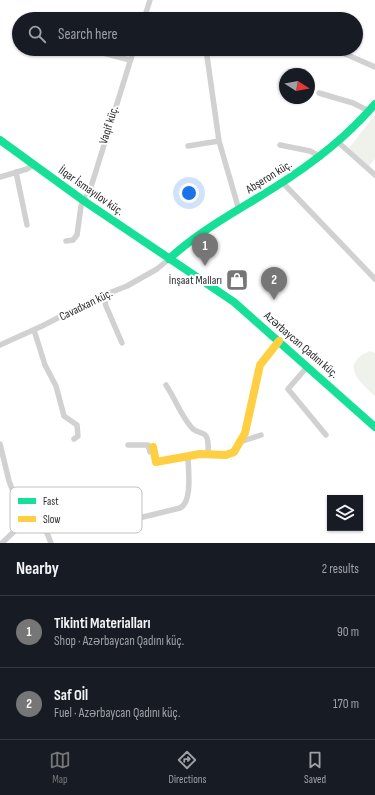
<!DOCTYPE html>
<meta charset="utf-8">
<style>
body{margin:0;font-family:"Sofia Sans Condensed",sans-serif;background:#20242c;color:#f1f3f6}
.controls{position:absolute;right:12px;bottom:12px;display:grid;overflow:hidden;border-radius:0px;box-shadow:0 1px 3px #0004}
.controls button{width:36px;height:36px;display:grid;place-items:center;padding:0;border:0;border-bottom:1px solid #363941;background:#171b24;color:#f1f3f6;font:20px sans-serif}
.compass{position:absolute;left:279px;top:68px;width:36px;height:36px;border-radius:50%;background:#171b24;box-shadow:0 1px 3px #0004;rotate:101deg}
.you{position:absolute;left:189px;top:193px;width:14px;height:14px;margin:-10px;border:3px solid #fff;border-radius:50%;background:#1a73e8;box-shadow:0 0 0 6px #1a73e833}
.badge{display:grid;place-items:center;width:26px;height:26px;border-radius:50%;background:#767676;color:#fff;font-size:13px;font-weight:700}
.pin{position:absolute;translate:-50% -33px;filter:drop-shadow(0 1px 2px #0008)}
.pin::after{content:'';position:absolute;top:21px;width:14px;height:12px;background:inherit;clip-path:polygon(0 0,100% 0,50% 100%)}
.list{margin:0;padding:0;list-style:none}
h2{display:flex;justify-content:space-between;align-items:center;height:52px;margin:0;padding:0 16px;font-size:17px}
h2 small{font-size:13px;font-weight:400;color:#9ea1a6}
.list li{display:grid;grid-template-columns:26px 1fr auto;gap:12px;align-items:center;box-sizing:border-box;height:72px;padding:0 16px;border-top:1px solid #363941}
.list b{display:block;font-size:15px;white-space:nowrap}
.list p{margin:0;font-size:13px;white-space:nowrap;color:#9ea1a6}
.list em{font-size:13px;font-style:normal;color:#9ea1a6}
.icon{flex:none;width:22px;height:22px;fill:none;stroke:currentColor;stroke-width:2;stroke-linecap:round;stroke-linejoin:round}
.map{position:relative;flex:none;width:375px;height:543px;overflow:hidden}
.search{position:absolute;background:#171b24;box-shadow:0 1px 3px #0004;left:12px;right:12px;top:12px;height:44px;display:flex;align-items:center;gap:10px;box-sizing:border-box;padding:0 14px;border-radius:22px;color:#9ea1a6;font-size:15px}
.sheet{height:196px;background:#171b24}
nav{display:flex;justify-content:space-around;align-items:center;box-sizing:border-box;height:56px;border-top:1px solid #363941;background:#171b24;font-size:11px;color:#9ea1a6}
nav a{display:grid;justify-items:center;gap:2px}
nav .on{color:#767676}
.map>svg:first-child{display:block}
.green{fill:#eff2eb}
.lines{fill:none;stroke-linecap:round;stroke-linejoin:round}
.street{stroke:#d1d1d1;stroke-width:5.5}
.fast{stroke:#16e098;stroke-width:8}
.slow{stroke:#ffcf43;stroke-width:8}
.labels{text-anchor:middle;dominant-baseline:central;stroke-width:4;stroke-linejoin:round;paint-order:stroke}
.street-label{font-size:12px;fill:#2c2c2c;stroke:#fff}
.poi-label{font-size:12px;fill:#2c2c2c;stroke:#fff;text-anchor:end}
.key{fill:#fff;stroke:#c0c0c0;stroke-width:1}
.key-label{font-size:11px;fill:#2c2c2c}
</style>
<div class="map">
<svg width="375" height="543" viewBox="0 0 375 543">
<rect width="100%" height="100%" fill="#fff"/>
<path class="green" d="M375,115V159L369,166L349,148Z
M370,351L375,353V396C359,382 339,364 370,351Z"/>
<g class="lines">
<path class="street" d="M144,19L150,0
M88,49L130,60
M206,49L219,141L239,210
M334,49L375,67
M319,93L353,103L369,111
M339,143L375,175
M280,145L310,151L321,157
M188,146L219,141
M16,172L27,225
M0,177L27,169L33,165
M283,183L375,279
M66,241L73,240L77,235L81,206L90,190L134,49
M103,295L106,306L122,343
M34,330L45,365L56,386L64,416L77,425L78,436L74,439
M0,345L42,326L99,297L127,286L157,269L169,259
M308,366L288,389L326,435
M166,385C176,400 181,416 192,428C196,433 206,432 207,438C209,443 208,449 208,454
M240,442L261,435
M0,444L9,481L23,518L25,521L45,528L51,543
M128,445H148L150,452
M139,518L180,508C193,502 188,468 188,456
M2,543L25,521"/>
<path class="fast" d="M0,140L84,201L234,302L375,427
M169,259C200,230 239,210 275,187C312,164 346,138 375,104"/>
<path class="slow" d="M153,447L156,462L200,454L226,455L234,452L245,433L260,365L279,341"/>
</g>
<defs>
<g id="shop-square" transform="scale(1.15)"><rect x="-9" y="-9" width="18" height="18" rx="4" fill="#767676" stroke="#fff"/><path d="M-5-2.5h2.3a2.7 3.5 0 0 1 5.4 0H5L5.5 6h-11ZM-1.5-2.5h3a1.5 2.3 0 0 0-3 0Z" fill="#fff"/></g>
</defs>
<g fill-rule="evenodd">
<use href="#shop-square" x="237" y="280"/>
</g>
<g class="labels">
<g class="street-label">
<text transform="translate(109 125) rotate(-73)">Vaqif küç.</text>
<text transform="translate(269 177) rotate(-32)">Abşeron küç.</text>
<text transform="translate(91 191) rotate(35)">İlqar İsmayılov küç.</text>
<text transform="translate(86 305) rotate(-26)">Cavadxan küç.</text>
<text transform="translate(301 345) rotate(41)">Azərbaycan Qadını küç.</text>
</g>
<g class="poi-label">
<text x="222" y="280">İnşaat Malları</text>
</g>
</g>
<rect x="10" y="487" width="132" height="46" rx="6" class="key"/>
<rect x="18" y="498" width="18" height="6" fill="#16e098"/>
<rect x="18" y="516" width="18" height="6" fill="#ffcf43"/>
<g class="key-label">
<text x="43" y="505">Fast</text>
<text x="43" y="523">Slow</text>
</g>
</svg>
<div class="controls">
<button><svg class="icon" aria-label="layers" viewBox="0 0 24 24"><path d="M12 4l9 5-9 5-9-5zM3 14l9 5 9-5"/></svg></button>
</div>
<svg class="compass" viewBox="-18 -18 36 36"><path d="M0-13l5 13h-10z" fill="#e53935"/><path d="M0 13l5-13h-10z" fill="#9ea1a6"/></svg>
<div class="you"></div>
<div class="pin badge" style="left:205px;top:266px">1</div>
<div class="pin badge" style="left:274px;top:300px">2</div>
<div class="search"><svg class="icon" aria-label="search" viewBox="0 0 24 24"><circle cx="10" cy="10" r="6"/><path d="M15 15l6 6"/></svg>Search here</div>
</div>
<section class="sheet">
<h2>Nearby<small>2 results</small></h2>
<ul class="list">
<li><span class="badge">1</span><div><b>Tikinti Materialları</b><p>Shop · Azərbaycan Qadını küç.</p></div><em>90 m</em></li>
<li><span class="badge">2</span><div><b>Saf Oİl</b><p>Fuel · Azərbaycan Qadını küç.</p></div><em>170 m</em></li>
</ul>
</section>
<nav>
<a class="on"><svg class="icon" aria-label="map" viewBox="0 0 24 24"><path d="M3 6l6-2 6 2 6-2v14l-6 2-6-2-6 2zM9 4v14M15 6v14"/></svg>Map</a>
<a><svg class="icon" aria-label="directions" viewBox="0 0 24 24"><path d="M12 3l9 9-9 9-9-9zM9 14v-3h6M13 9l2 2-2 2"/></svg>Directions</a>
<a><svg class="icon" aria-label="saved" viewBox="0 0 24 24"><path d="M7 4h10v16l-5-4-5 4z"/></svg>Saved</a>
</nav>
